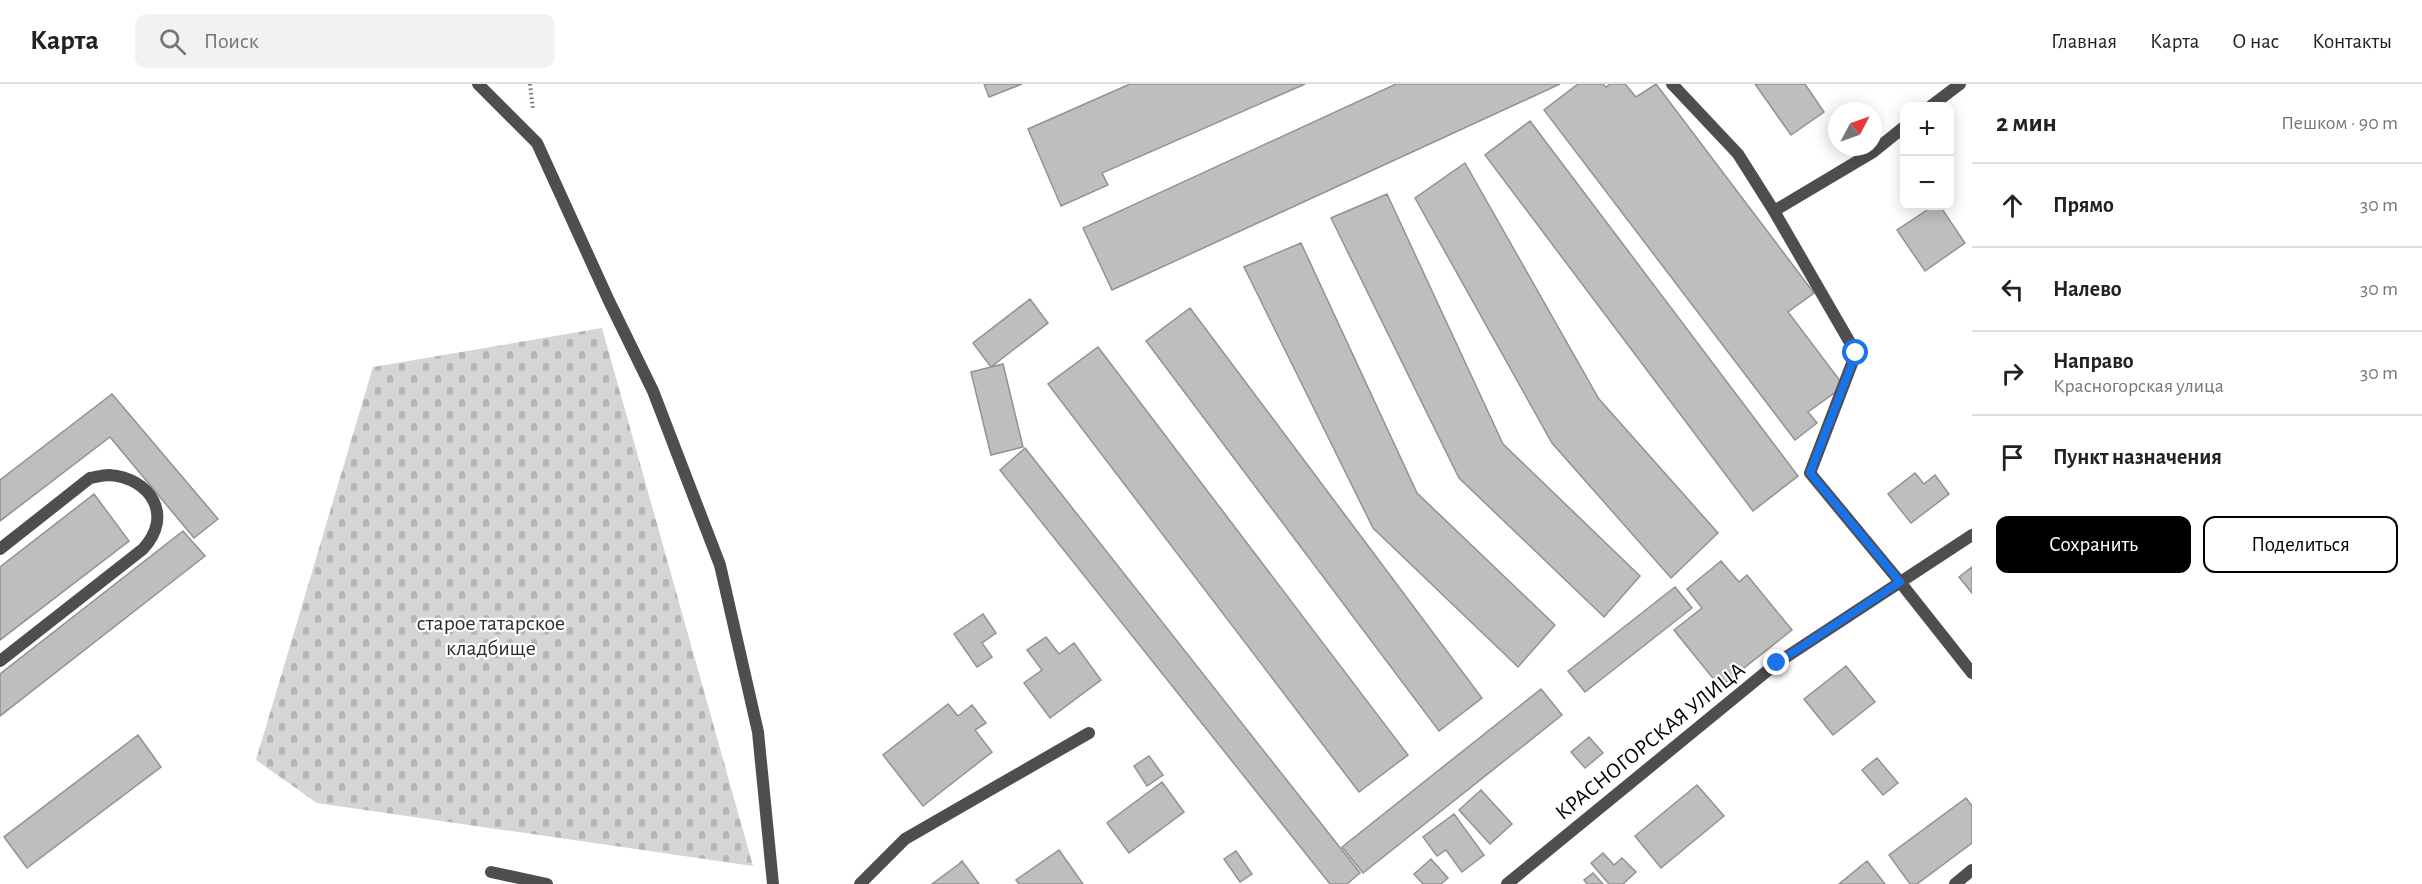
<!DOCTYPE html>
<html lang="ru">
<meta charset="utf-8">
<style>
body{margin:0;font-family:"Alegreya Sans",sans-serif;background:#f2f2f2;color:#222}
.controls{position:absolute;right:18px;top:18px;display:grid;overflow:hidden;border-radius:12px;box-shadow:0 3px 15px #0003}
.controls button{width:54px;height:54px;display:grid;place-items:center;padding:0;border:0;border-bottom:2px solid #e0e0e0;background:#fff;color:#222;font:30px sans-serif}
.compass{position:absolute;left:1828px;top:18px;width:54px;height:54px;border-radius:50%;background:#fff;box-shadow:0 3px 15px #0003;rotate:49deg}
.stop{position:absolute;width:18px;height:18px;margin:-14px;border:4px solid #1a73e8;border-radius:50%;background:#fff}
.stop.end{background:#1a73e8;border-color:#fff;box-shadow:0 2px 6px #0008}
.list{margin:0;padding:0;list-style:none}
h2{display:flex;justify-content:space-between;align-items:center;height:78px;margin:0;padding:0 24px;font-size:26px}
h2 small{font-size:20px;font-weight:400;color:#767676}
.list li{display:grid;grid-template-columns:39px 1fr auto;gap:18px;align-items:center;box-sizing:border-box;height:84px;padding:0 24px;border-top:2px solid #e0e0e0}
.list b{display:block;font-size:22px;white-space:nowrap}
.list p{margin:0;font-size:20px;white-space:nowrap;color:#767676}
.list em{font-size:20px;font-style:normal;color:#767676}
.actions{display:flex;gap:12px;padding:18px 24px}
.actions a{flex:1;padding:14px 0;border:2px solid #000;border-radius:12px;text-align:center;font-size:21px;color:#000}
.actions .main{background:#000;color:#fff}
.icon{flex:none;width:33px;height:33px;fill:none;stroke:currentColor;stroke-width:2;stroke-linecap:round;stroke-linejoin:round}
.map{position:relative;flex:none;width:1972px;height:800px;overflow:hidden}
header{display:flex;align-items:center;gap:36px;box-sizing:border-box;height:84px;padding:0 30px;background:#fff;border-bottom:2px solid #e0e0e0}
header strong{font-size:28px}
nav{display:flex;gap:33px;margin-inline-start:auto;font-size:21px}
.search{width:420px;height:54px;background:#f2f2f2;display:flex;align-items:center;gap:15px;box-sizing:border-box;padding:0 21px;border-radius:12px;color:#767676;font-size:22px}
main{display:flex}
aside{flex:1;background:#fff}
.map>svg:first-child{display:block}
.cemetery{fill:url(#cemetery-stones)}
.building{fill:#bebebe;stroke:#929292;stroke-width:1.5}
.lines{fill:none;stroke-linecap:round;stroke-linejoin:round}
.path{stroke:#707070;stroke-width:4;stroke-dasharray:1.5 3;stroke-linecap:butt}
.lane{stroke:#4e4e4e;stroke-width:12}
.street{stroke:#4e4e4e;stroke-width:12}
.route{stroke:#1a73e8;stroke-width:8}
.labels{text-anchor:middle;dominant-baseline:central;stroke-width:4.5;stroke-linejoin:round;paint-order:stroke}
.park-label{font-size:22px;fill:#2c2c2c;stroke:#fff}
.street-label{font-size:22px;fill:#000;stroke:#fff}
</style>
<header>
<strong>Карта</strong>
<div class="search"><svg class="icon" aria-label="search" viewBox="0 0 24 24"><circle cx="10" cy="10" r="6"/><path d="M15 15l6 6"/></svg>Поиск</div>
<nav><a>Главная</a><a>Карта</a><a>О нас</a><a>Контакты</a></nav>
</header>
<main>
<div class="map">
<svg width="1972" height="800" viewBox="0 0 1972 800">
<defs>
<pattern id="cemetery-stones" width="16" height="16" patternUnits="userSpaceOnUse" patternTransform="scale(1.5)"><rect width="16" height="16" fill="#d5d5d5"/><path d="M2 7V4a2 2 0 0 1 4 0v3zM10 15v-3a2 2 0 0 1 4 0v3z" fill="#b5b5b5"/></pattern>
</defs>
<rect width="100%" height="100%" fill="#fff"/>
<path class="cemetery" d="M602,244L753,782L317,719L256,676L373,283Z"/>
<path class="building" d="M984,0H1022L989,13Z
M1130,0H1305L1102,89L1108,101L1061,122L1028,45Z
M1396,0H1560L1112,206L1083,144Z
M1578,0H1603L1606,3L1610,0H1625L1636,13L1656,0L1814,209L1788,228L1844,302L1808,328L1817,339L1795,356L1544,26Z
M1755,0H1805L1824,28L1791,51Z
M1530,37L1798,392L1753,427L1485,71Z
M1465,79L1599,315L1718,449L1671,494L1552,359L1415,114Z
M1387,110L1503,360L1640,492L1604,533L1459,394L1331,134Z
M1933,122H1940L1965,159L1925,187L1897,146Z
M1301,159L1417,409L1555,541L1518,583L1373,444L1244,183Z
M1030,215L1048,239L991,283L973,259Z
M1190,224L1482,614L1439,647L1146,257Z
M1098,263L1408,671L1359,708L1048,300Z
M1003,280L1023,363L991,371L971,288Z
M112,310L218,435L194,454L110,353L0,437V396Z
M1025,364L1360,789L1347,800H1330L1000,386Z
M1915,389L1924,400L1935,391L1949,410L1911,439L1888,410Z
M94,410L129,457L0,556V483Z
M183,447L205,472L0,632V590Z
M1721,477L1739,498L1747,491L1792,546L1720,603L1674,546L1702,524L1687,505Z
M1972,483V509L1959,493Z
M1675,503L1692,524L1585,608L1568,587Z
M983,530L996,549L982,559L992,573L977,583L954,550Z
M1046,553L1059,570L1074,559L1101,596L1050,634L1024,599L1042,586L1027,566Z
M1846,582L1875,618L1833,651L1804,615Z
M1541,605L1562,631L1363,789L1342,763Z
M948,620L958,632L972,621L986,639L975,646L992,668L923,722L883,671Z
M138,651L161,683L27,784L4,753Z
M1589,653L1603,669L1585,684L1571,668Z
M1149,672L1163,691L1147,702L1134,682Z
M1877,674L1898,699L1883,711L1862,686Z
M1162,698L1184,728L1129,769L1107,739Z
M1697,701L1724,732L1661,784L1635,752Z
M1481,706L1512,740L1490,760L1459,726Z
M1966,714L1972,722V759L1917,800H1910L1889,771Z
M1454,730L1484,771L1462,788L1446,766L1437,772L1423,753Z
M1059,766L1083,800H1019L1016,796Z
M1236,767L1252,790L1240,798L1224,775Z
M1603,769L1614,781L1622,774L1636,788L1623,800H1609L1591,779Z
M1431,775L1448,794L1441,800H1423L1414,790Z
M962,777L979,800H932L959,780Z
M1867,777L1885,800H1839L1862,781Z
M1593,789L1603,800H1587L1584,796Z"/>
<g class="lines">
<path class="path" d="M530,0L533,26"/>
<path class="lane" d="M478,0L537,59L609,217L653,307L720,481L758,648L773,800
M1672,0L1738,70L1774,127L1856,269L1810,389L1900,498
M0,465L90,394C96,393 103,391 109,391C151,394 174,432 143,465L0,577
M491,788L547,800"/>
<path class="street" d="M1931,22L1960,0
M1774,127L1873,68L1904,43
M1900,498L1972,589
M860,800L905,755L1089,649
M1507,800L1777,579L1972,451
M1955,800L1972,786"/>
</g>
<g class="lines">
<path class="route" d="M1777,579L1900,498L1810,389L1856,269"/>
</g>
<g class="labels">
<g class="park-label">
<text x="491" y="539">старое татарское<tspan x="491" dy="25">кладбище</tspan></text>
</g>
<g class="street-label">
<text transform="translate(1650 657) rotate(-39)">КРАСНОГОРСКАЯ УЛИЦА</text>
</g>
</g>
</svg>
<div class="controls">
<button>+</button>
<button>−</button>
</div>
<svg class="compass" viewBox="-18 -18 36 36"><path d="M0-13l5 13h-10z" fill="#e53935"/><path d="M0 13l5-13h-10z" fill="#767676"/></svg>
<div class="stop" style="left:1856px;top:269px"></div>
<div class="stop end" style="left:1777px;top:579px"></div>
</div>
<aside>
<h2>2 мин<small>Пешком · 90 m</small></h2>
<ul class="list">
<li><svg class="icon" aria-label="ahead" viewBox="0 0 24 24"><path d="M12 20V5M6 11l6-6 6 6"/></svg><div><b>Прямо</b></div><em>30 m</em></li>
<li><svg class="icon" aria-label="left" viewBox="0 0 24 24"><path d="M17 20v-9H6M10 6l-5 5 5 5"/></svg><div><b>Налево</b></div><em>30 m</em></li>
<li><svg class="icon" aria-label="right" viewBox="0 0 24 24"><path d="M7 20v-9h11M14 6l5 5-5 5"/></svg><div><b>Направо</b><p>Красногорская улица</p></div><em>30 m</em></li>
<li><svg class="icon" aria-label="arrive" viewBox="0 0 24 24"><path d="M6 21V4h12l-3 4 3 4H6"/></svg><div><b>Пункт назначения</b></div></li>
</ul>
<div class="actions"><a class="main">Сохранить</a><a>Поделиться</a></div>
</aside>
</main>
